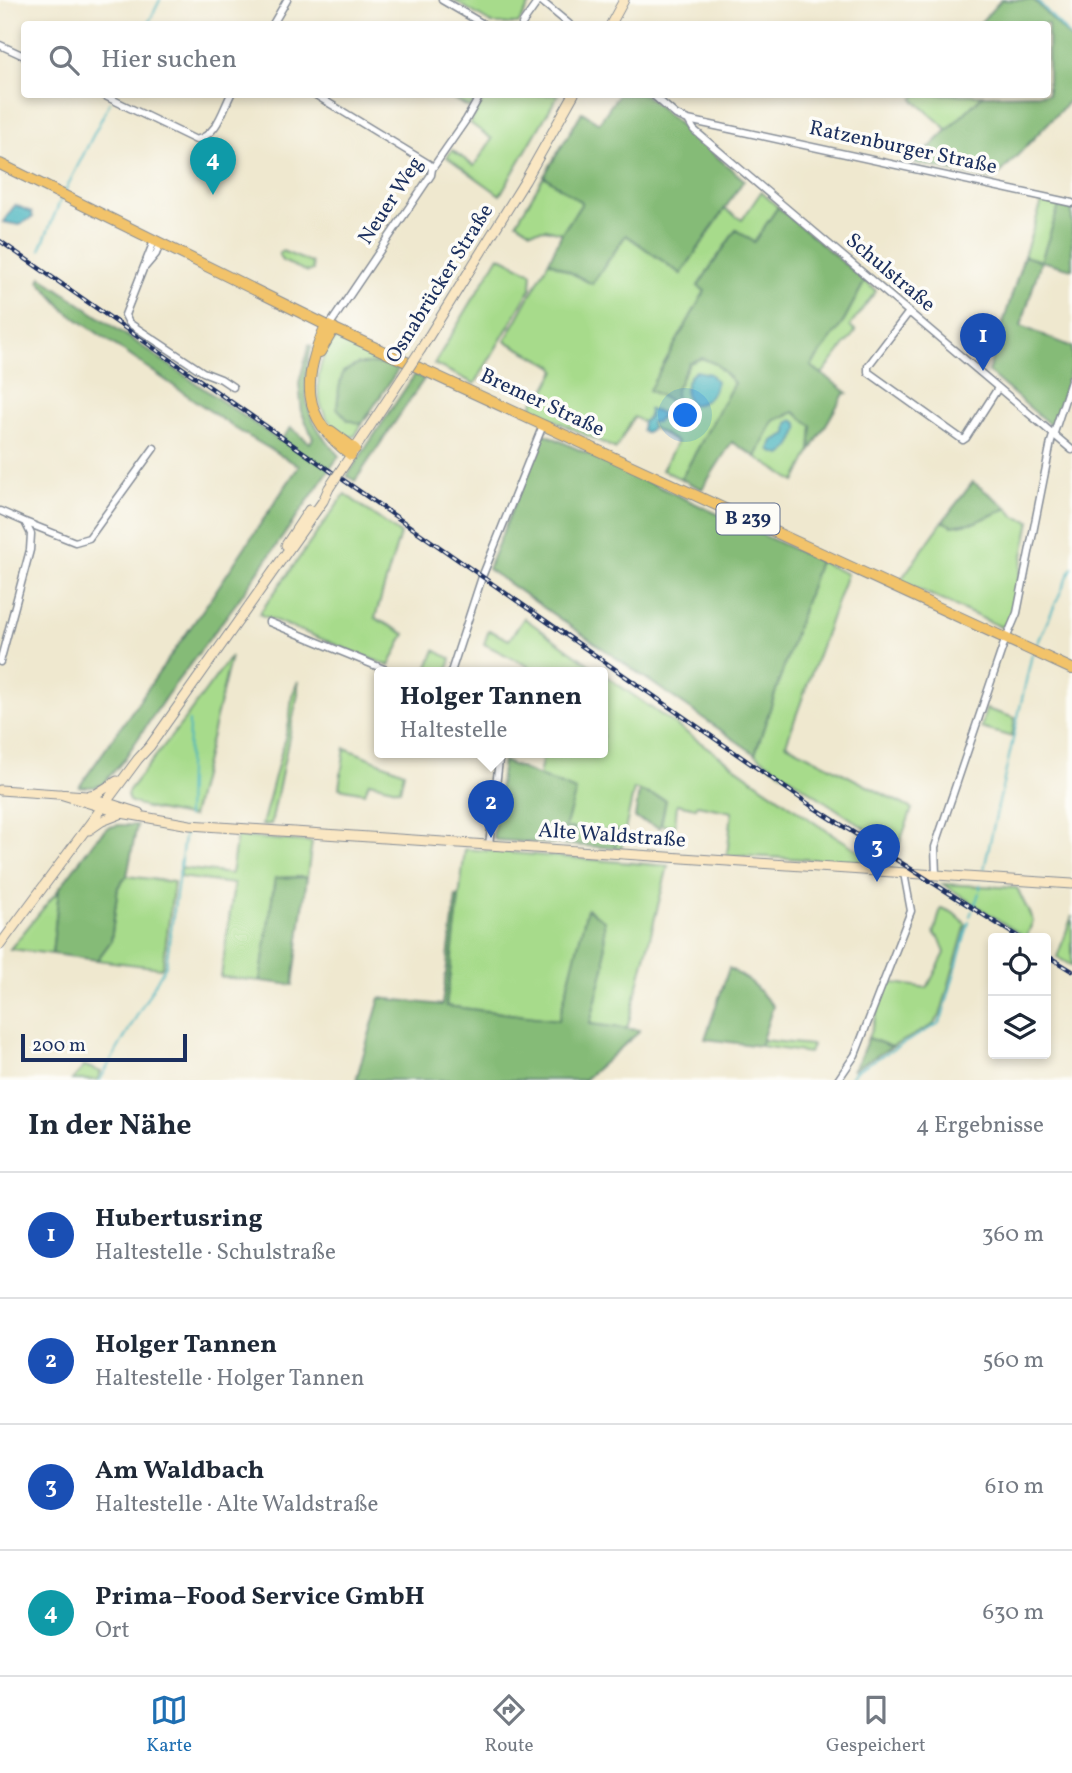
<!DOCTYPE html>
<html lang="de">
<meta charset="utf-8">
<style>
body{margin:0;font-family:Vollkorn,serif;background:#f6f6f7;color:#1f2937}
.controls{position:absolute;right:21px;bottom:21px;display:grid;overflow:hidden;border-radius:7px;box-shadow:0 4px 10px #0003}
.controls button{width:63px;height:63px;display:grid;place-items:center;padding:0;border:0;border-bottom:2px solid #e0e1e3;background:#fff;color:#1f2937;font:35px sans-serif}
.scale{position:absolute;left:21px;bottom:18px;width:166px;box-sizing:border-box;padding-left:7px;border:4px solid #1b2f5e;border-top:0;font-size:19px;line-height:24px;white-space:nowrap;color:#1b2f5e;-webkit-text-stroke:5px #fdfcf7;paint-order:stroke}
.you{position:absolute;left:686px;top:416px;width:24px;height:24px;margin:-18px;border:5px solid #fff;border-radius:50%;background:#1a73e8;box-shadow:0 0 0 10px #1a73e833}
.badge{display:grid;place-items:center;width:46px;height:46px;border-radius:50%;background:#1f6fb2;color:#fff;font-size:23px;font-weight:700}
.pin{position:absolute;translate:-50% -58px;filter:drop-shadow(0 2px 4px #0008)}
.pin::after{content:'';position:absolute;top:37px;width:24px;height:21px;background:inherit;clip-path:polygon(0 0,100% 0,50% 100%)}
.popup{position:absolute;left:374px;top:667px;width:234px;height:91px;box-sizing:border-box;display:grid;place-content:center;border-radius:7px;background:#fff;filter:drop-shadow(0 2px 5px #0005);font-size:23px;white-space:nowrap;color:#747a83}
.popup b{font-size:26px;color:#1f2937}
.popup::after{content:'';position:absolute;left:50%;top:100%;margin-left:-14px;border:14px solid transparent;border-top-color:#fff}
.list{margin:0;padding:0;list-style:none}
h2{display:flex;justify-content:space-between;align-items:center;height:91px;margin:0;padding:0 28px;font-size:30px}
h2 small{font-size:23px;font-weight:400;color:#747a83}
.list li{display:grid;grid-template-columns:46px 1fr auto;gap:21px;align-items:center;box-sizing:border-box;height:126px;padding:0 28px;border-top:2px solid #e0e1e3}
.list b{display:block;font-size:26px;white-space:nowrap}
.list p{margin:0;font-size:23px;white-space:nowrap;color:#747a83}
.list em{font-size:23px;font-style:normal;color:#747a83}
.icon{flex:none;width:38px;height:38px;fill:none;stroke:currentColor;stroke-width:2;stroke-linecap:round;stroke-linejoin:round}
.map{position:relative;flex:none;width:1072px;height:1080px;overflow:hidden}
.search{position:absolute;background:#fff;box-shadow:0 4px 10px #0003;left:21px;right:21px;top:21px;height:77px;display:flex;align-items:center;gap:18px;box-sizing:border-box;padding:0 24px;border-radius:7px;color:#747a83;font-size:26px}
.sheet{height:595px;background:#fff}
nav{display:flex;justify-content:space-around;align-items:center;box-sizing:border-box;height:98px;border-top:2px solid #e0e1e3;background:#fff;font-size:19px;color:#747a83}
nav a{display:grid;justify-items:center;gap:4px}
nav .on{color:#1f6fb2}
.map>svg:first-child{display:block}
.green{fill:#a7db8b;stroke:#618574;stroke-width:2}
.forest{fill:#85bb77;stroke:#50756a;stroke-width:2}
.water{fill:#44b3be;stroke:#30718e;stroke-width:2}
.lines{fill:none;stroke-linecap:round;stroke-linejoin:round}
.stream{stroke:#44b3be;stroke-width:2}
.street-casing{stroke:#858c96;stroke-width:9}
.secondary-casing{stroke:#858c96;stroke-width:11}
.primary-casing{stroke:#858c96;stroke-width:12}
.street{stroke:#fff;stroke-width:6}
.secondary{stroke:#fae7c3;stroke-width:9}
.primary{stroke:#f2c36a;stroke-width:10}
.rail-casing{stroke:#1b2f5e;stroke-width:4.5}
.rail{stroke:#fdfcf7;stroke-width:2;stroke-dasharray:5;stroke-linecap:butt}
.secondary-bridge-casing{stroke:#858c96;stroke-width:11;stroke-linecap:butt}
.secondary-bridge{stroke:#fae7c3;stroke-width:9}
.labels{text-anchor:middle;dominant-baseline:central;stroke-width:7;stroke-linejoin:round;paint-order:stroke}
.shield{fill:#fdfcf7;stroke:#5f6c8c;stroke-width:2}
.shield-label{font-size:19px;font-weight:bold;fill:#1b2f5e}
.street-label{font-size:21px;fill:#1b2f5e;stroke:#fdfcf7}
</style>
<div class="map">
<svg width="1072" height="1080" viewBox="0 0 1072 1080">
<rect width="100%" height="100%" fill="#fdfcf7"/>
<filter id="ink" filterUnits="userSpaceOnUse"><feTurbulence type="fractalNoise" baseFrequency=".0143" numOctaves="2"/><feDisplacementMap in="SourceGraphic" scale="14" xChannelSelector="R" yChannelSelector="G"/><feConvolveMatrix kernelMatrix="1 2 1 2 8 2 1 2 1" color-interpolation-filters="sRGB"/></filter>
<filter id="wash" filterUnits="userSpaceOnUse"><feTurbulence type="fractalNoise" baseFrequency=".00686" numOctaves="4" result="noise"/><feDisplacementMap in="SourceGraphic" scale="28" xChannelSelector="R" yChannelSelector="G"/><feGaussianBlur stdDeviation="1.57" result="paint"/><feColorMatrix in="noise" values="0 0 0 0 0 0 0 0 0 0 0 0 0 0 0 0 0 1.4 0 .05"/><feComposite in="paint" operator="in"/></filter>
<g filter="url(#wash)">
<rect width="100%" height="100%" fill="#efe8cf"/>
<path class="green" d="M453,0H532V1L518,24H493Z
M445,95H478L470,108Z
M486,95H558L500,195L447,157L452,150L474,166L492,139L470,123Z
M917,95V94L983,95L948,130L913,99Z
M544,176L582,203L562,233L546,229L531,231L517,222Z
M761,192L778,207L754,242L735,231L698,286L705,291L650,389H676L689,363L702,358L716,364L734,383L681,479L662,470L677,442L634,417L616,449L530,409L538,394L542,396L556,370L553,366L505,341L549,261L592,284L626,235L681,274L725,209L742,220Z
M1042,202L1059,206L1041,261L1024,256Z
M282,251L312,263L313,270L308,272L282,261L279,255Z
M499,256L532,273L531,288L475,384L434,364Z
M865,281L876,291L850,326L856,331L822,374L811,366L842,324Z
M341,339L391,364H358L348,420L362,424L355,436L349,437C312,420 310,371 333,340Z
M794,412L812,426L810,452L795,482L756,457L773,421Z
M345,494L400,534L375,618L405,634L389,666L259,614Z
M1008,508L1015,517L1030,521L1010,621L1001,627L900,581L943,521L952,526L976,522Z
M819,561L847,574L786,744L912,809L897,850L755,754Z
M524,618L600,672H526L528,666L484,644L489,630L509,640Z
M435,650L451,659L447,672H426Z
M231,656L192,817L147,808L129,801L127,795L129,790L185,719Z
M603,674L818,825L879,863L727,855L732,812L697,805L696,808L677,804L675,826L661,825L666,800L634,789L621,849L615,848L618,831L565,828L539,775L544,752H603Z
M298,681V694L271,824L262,825L289,723L292,696Z
M986,709L1015,718L1012,737L981,728Z
M345,748L404,772L400,790L369,782L365,793L339,788Z
M237,834L241,835V837L312,842L307,877L275,878L260,981L221,977L234,884L179,877L181,868L231,874Z
M465,849L668,866L627,1029L590,1024L605,964L604,921L588,909L559,1020L446,1006Z
M127,876L174,882L163,965L161,968L97,960L111,941L118,887Z
M943,884L1017,888L1033,921L1026,938Z
M59,889L52,954L10,949Z
M941,908L952,912L966,924L940,1016L933,1025L892,1047L868,1038L888,982L927,988L945,953L940,939L934,934Z
M1072,916V966L1057,957Z
M762,1040L812,1045L809,1053L760,1046Z
M85,1066L101,1072L97,1080H72Z"/>
<path class="forest" d="M1001,0H1034L1072,40V98L994,180L914,163L983,95L1048,94V24H979Z
M644,94L744,180L681,274L626,235L592,284L549,261L562,233L582,203L544,176L582,112L599,123L618,95Z
M1059,206L1072,208V269L1041,261L1021,326L1072,347V365L1054,424L1050,425L988,372L1024,256L1041,261Z
M778,207L865,281L842,324L811,366L848,393L844,394L810,452L812,426L794,412L773,421L756,457L732,442L702,489L681,479L734,383L716,364L702,358L689,363L676,389V404L649,390L705,291L698,286L736,230L754,242Z
M41,277L280,441L291,428L310,443L313,438L302,413L299,383L309,345L312,346C299,396 304,416 339,456L237,602L167,695L123,761L103,784L95,787H79L209,601L299,466L236,429L67,312L39,281Z
M358,364H391L399,368L362,424L348,420L337,408L339,388L343,372Z
M415,374L424,379L355,481L347,476Z
M543,433L819,561L755,754L488,569Z
M973,482L1008,508L976,522L952,526L943,521Z
M503,761L576,791L565,828L619,831L615,848L496,840L493,837Z
M639,791L666,800L660,828L635,818Z
M118,825H137L127,876L118,887L111,941L97,960L52,954L59,889L95,840L107,828Z
M307,877L293,985L260,981L275,878Z
M456,896L459,897L446,1006L559,1020L587,909L604,920L605,964L590,1024L639,1030L638,1033L584,1080H356L380,998L442,1005Z
M729,968L751,982L773,1006L760,1046L705,1039Z
M868,1038L892,1047L852,1070L859,1060Z"/>
<path class="water" d="M15,205L31,212L33,217L19,225L3,222Z
M696,371L710,374L716,381C715,394 704,406 691,404C682,393 684,379 696,371Z
M649,410L663,413L657,422H651V429L645,433L642,430L643,422L649,417Z
M793,420L798,424C800,433 789,451 781,455L772,452L770,449L773,441L787,434L788,423Z"/>
<g class="lines">
<path class="stream" d="M1037,0L1072,39
M148,24L160,0
M65,191L110,102
M40,250L61,199
M1035,649L1072,567
M187,817L189,721
M984,869L1032,654
M980,889V885
M974,907L979,893
M970,916L972,911
M100,1080L166,965L185,831
M848,1080L857,1070L938,1024L942,1018L969,922"/>
</g>
</g>
<g filter="url(#ink)">
<g class="lines">
<g class="street-casing">
<path id="street" d="M442,0L483,24
M540,0L569,24
M273,24L287,0
M522,24L539,0
M0,45L24,56
M101,94L196,140C217,135 222,112 231,94
M314,94L429,164L432,169
M652,94L676,115L688,120L1072,203
M688,120L694,130L1072,450
M154,241L125,315L129,323L203,372L221,379L233,387
M145,267L156,254L160,244
M909,312L868,366V372L963,440L966,438L998,388
M329,326L431,175L432,169L466,120L481,94
M0,511L25,522L31,534L30,550L0,662
M25,522L75,542L89,538L154,448
M269,622L391,672
M451,672L482,577L543,425
M489,845L500,752
M936,875L935,847L1003,646L1017,613L1051,442L1072,378
M838,1080L855,1055L911,911L904,873"/>
</g>
<g class="secondary-casing">
<path id="secondary" d="M611,24L624,0
M421,349L525,181L574,94
M345,464L402,378
M286,545L309,510
M0,790L86,796L139,813
M60,794L121,813L190,825L1072,884
M90,795L96,794L117,781
M89,830L102,821L120,814
M0,945L138,759L150,746L323,501L329,488"/>
</g>
<g class="primary-casing">
<path id="primary" d="M0,164L326,325L1072,669
M326,325C303,379 299,416 351,455
M320,352L334,328
M331,431L355,449"/>
</g>
<use href="#street" class="street"/>
<use href="#secondary" class="secondary"/>
<use href="#primary" class="primary"/>
<g class="rail-casing">
<path id="rail" d="M0,241L813,807L1020,938
M1046,955L1072,971"/>
</g>
<use href="#rail" class="rail"/>
<g class="secondary-bridge-casing">
<path id="secondary-bridge" d="M402,378L421,349
M329,488L345,464"/>
</g>
<use href="#secondary-bridge" class="secondary-bridge"/>
</g>
</g>
<g class="labels">
<rect class="shield" x="716.5" y="503.5" width="63" height="31" rx="5"/>
<g class="shield-label">
<text x="748" y="519">B 239</text>
</g>
<g class="street-label">
<text transform="translate(903 148) rotate(12)">Ratzenburger Straße</text>
<text transform="translate(391 201) rotate(-57)">Neuer Weg</text>
<text transform="translate(890 273) rotate(40)">Schulstraße</text>
<text transform="translate(440 284) rotate(-58)">Osnabrücker Straße</text>
<text transform="translate(542 403) rotate(25)">Bremer Straße</text>
<text transform="translate(612 836) rotate(4)">Alte Waldstraße</text>
</g>
</g>
</svg>
<div class="controls">
<button><svg class="icon" aria-label="locate" viewBox="0 0 24 24"><circle cx="12" cy="12" r="6"/><path d="M12 2v4M12 18v4M2 12h4M18 12h4"/></svg></button>
<button><svg class="icon" aria-label="layers" viewBox="0 0 24 24"><path d="M12 4l9 5-9 5-9-5zM3 14l9 5 9-5"/></svg></button>
</div>
<div class="scale">200 m</div>
<div class="you"></div>
<div class="pin badge" style="left:983px;top:371px;background:#1a4fb4">1</div>
<div class="pin badge" style="left:491px;top:838px;background:#1a4fb4">2</div>
<div class="popup"><b>Holger Tannen</b>Haltestelle</div>
<div class="pin badge" style="left:877px;top:882px;background:#1a4fb4">3</div>
<div class="pin badge" style="left:213px;top:195px;background:#0f9aa8">4</div>
<div class="search"><svg class="icon" aria-label="search" viewBox="0 0 24 24"><circle cx="10" cy="10" r="6"/><path d="M15 15l6 6"/></svg>Hier suchen</div>
</div>
<section class="sheet">
<h2>In der Nähe<small>4 Ergebnisse</small></h2>
<ul class="list">
<li><span class="badge" style="background:#1a4fb4">1</span><div><b>Hubertusring</b><p>Haltestelle · Schulstraße</p></div><em>360 m</em></li>
<li><span class="badge" style="background:#1a4fb4">2</span><div><b>Holger Tannen</b><p>Haltestelle · Holger Tannen</p></div><em>560 m</em></li>
<li><span class="badge" style="background:#1a4fb4">3</span><div><b>Am Waldbach</b><p>Haltestelle · Alte Waldstraße</p></div><em>610 m</em></li>
<li><span class="badge" style="background:#0f9aa8">4</span><div><b>Prima–Food Service GmbH</b><p>Ort</p></div><em>630 m</em></li>
</ul>
</section>
<nav>
<a class="on"><svg class="icon" aria-label="map" viewBox="0 0 24 24"><path d="M3 6l6-2 6 2 6-2v14l-6 2-6-2-6 2zM9 4v14M15 6v14"/></svg>Karte</a>
<a><svg class="icon" aria-label="directions" viewBox="0 0 24 24"><path d="M12 3l9 9-9 9-9-9zM9 14v-3h6M13 9l2 2-2 2"/></svg>Route</a>
<a><svg class="icon" aria-label="saved" viewBox="0 0 24 24"><path d="M7 4h10v16l-5-4-5 4z"/></svg>Gespeichert</a>
</nav>
